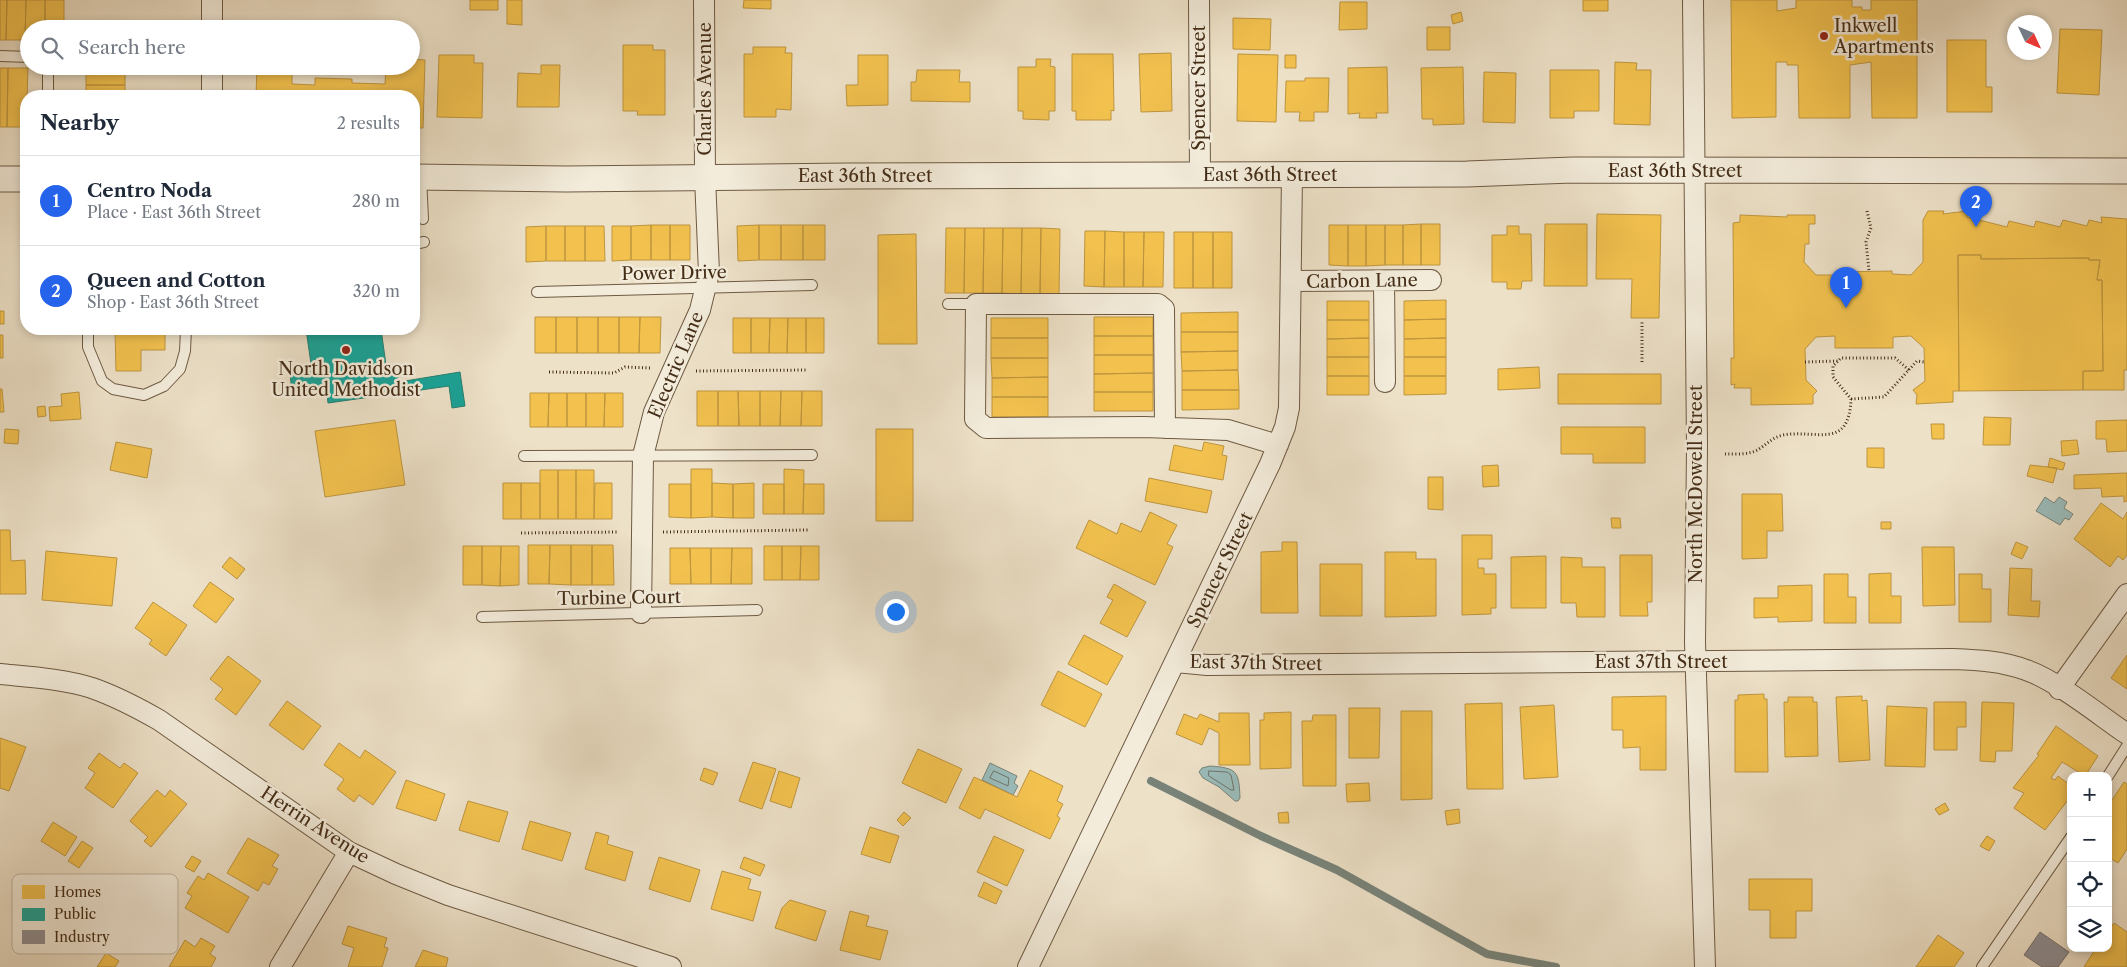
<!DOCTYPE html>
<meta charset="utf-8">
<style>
body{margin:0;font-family:"Libre Caslon Text",serif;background:#f6f6f7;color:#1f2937}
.controls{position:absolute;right:15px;bottom:15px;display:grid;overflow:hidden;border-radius:10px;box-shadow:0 2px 8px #0003}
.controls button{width:45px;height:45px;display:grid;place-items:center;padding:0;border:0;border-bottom:1px solid #e0e1e3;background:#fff;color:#1f2937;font:25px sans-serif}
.compass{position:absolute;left:2007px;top:15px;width:45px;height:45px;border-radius:50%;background:#fff;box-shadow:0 2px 8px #0003;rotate:134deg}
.you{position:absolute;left:895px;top:611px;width:18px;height:18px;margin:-12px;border:4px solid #fff;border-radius:50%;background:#1a73e8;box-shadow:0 0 0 8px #1a73e833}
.badge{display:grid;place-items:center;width:32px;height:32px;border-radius:50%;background:#2563eb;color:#fff;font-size:16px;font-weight:700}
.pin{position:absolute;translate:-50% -41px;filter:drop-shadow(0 1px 2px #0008)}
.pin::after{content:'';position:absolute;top:26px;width:18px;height:15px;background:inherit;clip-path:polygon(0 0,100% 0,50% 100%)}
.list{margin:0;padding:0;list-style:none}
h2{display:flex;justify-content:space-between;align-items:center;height:65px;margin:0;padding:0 20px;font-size:21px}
h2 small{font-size:16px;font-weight:400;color:#747a83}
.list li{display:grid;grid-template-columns:32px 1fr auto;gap:15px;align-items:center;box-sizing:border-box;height:90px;padding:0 20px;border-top:1px solid #e0e1e3}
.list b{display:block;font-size:19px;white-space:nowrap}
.list p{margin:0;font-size:16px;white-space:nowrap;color:#747a83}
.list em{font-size:16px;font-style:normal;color:#747a83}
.icon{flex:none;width:28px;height:28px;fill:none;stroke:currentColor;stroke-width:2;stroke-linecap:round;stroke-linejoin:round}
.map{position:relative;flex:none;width:2127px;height:967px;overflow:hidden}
.search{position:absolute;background:#fff;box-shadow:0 2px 8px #0003;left:20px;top:20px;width:400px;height:55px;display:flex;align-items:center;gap:12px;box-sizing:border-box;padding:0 18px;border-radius:28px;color:#747a83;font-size:19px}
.panel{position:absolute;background:#fff;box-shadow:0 2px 8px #0003;left:20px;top:90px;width:400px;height:245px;border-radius:20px}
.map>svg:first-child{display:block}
.water{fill:#9abcbb;stroke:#788379}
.homes{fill:#f2c14e;stroke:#be953e}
.public{fill:#17a398;stroke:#248071}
.industry{fill:#8d8d92;stroke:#77706d}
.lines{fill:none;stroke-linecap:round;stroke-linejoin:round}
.shore{stroke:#6f7469;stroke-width:1}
.stream{stroke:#788379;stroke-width:8}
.service-casing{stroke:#6e5a43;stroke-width:12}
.minor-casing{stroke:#6e5a43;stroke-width:22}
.tertiary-casing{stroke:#6e5a43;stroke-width:27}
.path{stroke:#442d17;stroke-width:3;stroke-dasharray:1 2.5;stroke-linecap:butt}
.service{stroke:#f3ecdb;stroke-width:10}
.minor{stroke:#f3ecdb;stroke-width:20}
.tertiary{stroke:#f3ecdb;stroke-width:25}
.poi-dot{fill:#8f2418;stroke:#f3ecdb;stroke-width:2}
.labels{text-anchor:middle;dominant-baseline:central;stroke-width:5;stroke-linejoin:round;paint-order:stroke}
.poi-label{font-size:18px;fill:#442d17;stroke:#f3ecdb;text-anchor:start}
.street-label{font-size:18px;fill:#442d17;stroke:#f3ecdb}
.key{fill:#f3ecdb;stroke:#beb3a0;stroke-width:1}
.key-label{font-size:14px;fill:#442d17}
</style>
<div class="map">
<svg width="2127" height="967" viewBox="0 0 2127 967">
<rect width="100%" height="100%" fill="#ede1c8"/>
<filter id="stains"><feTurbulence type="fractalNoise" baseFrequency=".004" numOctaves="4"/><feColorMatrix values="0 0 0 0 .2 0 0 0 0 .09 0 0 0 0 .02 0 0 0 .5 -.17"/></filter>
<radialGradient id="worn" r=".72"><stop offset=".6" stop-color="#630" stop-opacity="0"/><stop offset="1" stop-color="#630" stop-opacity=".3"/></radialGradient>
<path class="water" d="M2045,497L2054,503L2059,497L2067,502L2064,508L2073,514L2069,520L2065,518L2060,525L2036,511Z
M990,763L1017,776L1014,783L1018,786L1013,795L982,780Z
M1210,766C1237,768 1239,771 1240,798L1238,801H1235L1219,787L1203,778L1199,772L1202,768Z"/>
<path class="homes" d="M0,0H7L6,40H0Z
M7,0H26L25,40H6Z
M26,0H45V29H29V40H25Z
M45,0H64V29H45Z
M470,0H498V10H470Z
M507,0H522V25L507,24Z
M744,0H771V9L743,8Z
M1583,0H1608V11H1583Z
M1731,0H1777V11L1796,8V0H1852V7H1862V10H1871V0H1917V118H1872L1871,62L1850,65V118H1799L1798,65H1787V62H1776V117L1732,118Z
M1340,2H1367V29L1339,30Z
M1461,12L1463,21L1453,24L1451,15Z
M1233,18L1271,19L1270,50L1233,49Z
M1427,27H1450V50H1427Z
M2060,29L2102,30L2099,95L2057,93Z
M1947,40H1986V87H1992V112H1947Z
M623,45H653V50H665V115H637L638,111H623Z
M753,47H786L785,53H792L791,110L776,109V117H744V54H753Z
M1171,53L1172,111L1141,112L1139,54Z
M1072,54H1113L1114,111L1111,110V120H1076V111H1072Z
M1238,54L1278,55L1276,122L1237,121Z
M439,55H474V63H483L482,118L437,117Z
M858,55H888V105L847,106L846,85H858Z
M1285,55H1296V68H1285Z
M411,59L425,60L423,128H414V96H256L257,66H292V84L315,85V78L352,79V83L385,84L386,66H411Z
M1036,59H1051L1050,66L1055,67V111H1049V120L1023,119V111H1018V67H1036Z
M1615,62L1637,63L1636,70H1651L1650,125L1614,124Z
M541,65H560L559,107H517L518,73L541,74Z
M86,66H125V85H86Z
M1387,67L1388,113H1376L1377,118H1359L1360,113L1348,114V68Z
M1463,67L1464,124L1433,125V119H1422L1421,68Z
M0,68H8L7,127H0Z
M8,68H28L26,127H7Z
M917,70H960L959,82H970V102L911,101V82H916Z
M1550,70H1599V111H1574V118H1550Z
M1484,72L1516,73L1515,123L1483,122Z
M1305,78H1329L1328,112H1314V121H1299L1300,112H1285L1286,81H1305Z
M86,85H125V96H86Z
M1928,211H1944L1943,214L1967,211V217L2007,227L2009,221L2034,227L2036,221L2060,227L2063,220L2087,226L2089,220L2102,223L2101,217L2127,219V370H2124V390H2083V371H2103L2102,280H2097L2100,260H2089V258L1981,259V255H1958L1959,391H1953V402L1916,404L1917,395L1913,390L1925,381L1924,348L1911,336L1893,337V348H1835V336L1816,337L1805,349L1806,380L1817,391L1813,395V404L1751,405V388H1734L1735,384L1731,385V358H1734L1733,223L1740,222V215L1787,217V215H1815V224H1809V244H1805L1804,262L1816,275H1835V272L1892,271V274L1911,275L1923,262V220Z
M1597,214L1661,215L1659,318H1631L1632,279H1596Z
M1421,224H1440V265H1421Z
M1421,224V265H1403V225Z
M1545,224H1587V286H1544Z
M651,225H670V260H651Z
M651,225V260H631V226Z
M670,225H690V260H670Z
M759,225V260L738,261L737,226Z
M759,225H781V260H759Z
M781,225H803V260H781Z
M803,225H825V260H803Z
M1329,225H1348V266L1329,265Z
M1348,225H1366V266H1348Z
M1366,225H1385V265L1366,266Z
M1385,225H1403V265H1385Z
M546,226H565V261H546Z
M546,226V261L526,262V227Z
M565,226H585V261H565Z
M585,226H604L605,261H585Z
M612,226H631V260L612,261Z
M1507,226H1519V234H1531L1532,281H1522L1521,289H1507V282H1492V235H1507Z
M946,228H965L964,293H945Z
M965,228H984L983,293H964Z
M984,228H1003L1002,293H983Z
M1003,228H1022L1021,294L1002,293Z
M1022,228H1041L1040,294H1021Z
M1041,228L1060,229L1059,294H1040Z
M1085,231H1105L1104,287L1084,286Z
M1105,231L1124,232V287H1104Z
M1124,232H1144L1143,287H1124Z
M1144,232H1164L1163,287H1143Z
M1174,232H1193V288H1174Z
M1193,232H1213V288H1193Z
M1213,232H1232V288H1213Z
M916,234L917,344H878V235Z
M1958,255H1981V259L2089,258V260H2100L2097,280H2102L2103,371H2083V390L1959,391Z
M1446,300V319L1404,320V301Z
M1327,301H1369V320H1327Z
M0,311H4V324H0Z
M1238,312V332H1181V313Z
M535,317H556V353H535Z
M556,317H577V353H556Z
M577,317H598V353H577Z
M598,317H619V353H598Z
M619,317H640L639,353H619Z
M640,317H661L660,353H639Z
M1094,317H1153V336H1094Z
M733,318H751V353H733Z
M751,318H770L769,353H751Z
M770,318H788L787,353H769Z
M788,318H806V353H787Z
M806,318H824V353H806Z
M991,318H1048V338H991Z
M1446,319V338L1404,339V320Z
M1327,320H1369V338L1327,339Z
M115,329H165V350H141V371H116Z
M1181,332H1238V351L1181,352Z
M0,335H3V358H0Z
M1094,336H1153V355H1094Z
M991,338H1048V358H991Z
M1369,338V357H1327V339Z
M1446,338V357H1404V339Z
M1238,351V370L1182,371L1181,352Z
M1094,355H1153V373L1094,374Z
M1327,357H1369V376H1327Z
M1404,357H1446V376H1404Z
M991,358H1048V377L992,378Z
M1539,367L1540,388L1498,390V369Z
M1238,370L1239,390H1182V371Z
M1153,373V392H1094V374Z
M1558,374H1661V404H1558Z
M1327,376H1369V395H1327Z
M1404,376H1446V394L1404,395Z
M1048,377V397H992V378Z
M0,389H2L4,412H0Z
M1182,390H1239V409L1182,410Z
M697,391H718V426H697Z
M718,391H738L739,426H718Z
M738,391H760V426H739Z
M760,391H781L780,426H760Z
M781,391H802L801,426H780Z
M802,391H822V426H801Z
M79,392L81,419L50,421L49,407L62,406L61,394Z
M1094,392H1153V411H1094Z
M530,393H549L548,427H530Z
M549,393H567V427H548Z
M567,393H586V427H567Z
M586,393H605L604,427H586Z
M605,393H623V427H604Z
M992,397H1048V417H992Z
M45,406L46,416L38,417L37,407Z
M1984,417L2011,418L2010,445H1983Z
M395,420L405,485L325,497L315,431Z
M2127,420V451L2107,452L2106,439H2096V421Z
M1931,424H1944V439H1932Z
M1561,427H1645V463H1593V454H1561Z
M5,429L19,430L18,444L4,443Z
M876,429H913V521H876Z
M2077,440L2079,454L2062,456L2061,441Z
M116,442L152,449L147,478L110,470Z
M1204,442L1224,446L1222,455L1227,456L1223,480L1169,470L1174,445L1202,451Z
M1867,448H1884V468L1867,467Z
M2050,458L2065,463L2063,470L2048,467Z
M1498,465L1499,486L1483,487L1482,466Z
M2030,465L2057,468L2053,483L2027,476Z
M691,469H712V517L691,518Z
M784,469L804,470L803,514H784Z
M540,470H558V519H540Z
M558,470H576V519H558Z
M576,470H594V519H576Z
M2127,473V501L2124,502V496L2102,497L2101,488L2074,489V475Z
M1428,477H1443V510L1428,509Z
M1149,478L1212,491L1207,513L1145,501Z
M503,483H521V519H503Z
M521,483H540V519H521Z
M595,483H612V519H594Z
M712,483L733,484V518L712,517Z
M754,483V518H733V484Z
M669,484H691V518L669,517Z
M763,484H784V514H763Z
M804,484H824V514H803Z
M1742,494H1782L1783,531H1767V558L1742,559Z
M2101,503L2123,519L2127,512V555L2123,560L2118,556L2110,567L2074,539Z
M1150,512L1177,525L1167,544L1173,547L1155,585L1076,548L1089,520L1117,534L1121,523L1141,532Z
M1611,518H1620L1621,528H1612Z
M1881,522H1891V529H1881Z
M0,530H10L11,561L25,560L26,594H0Z
M1462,535H1492V559H1478V568H1484V574H1496V608H1491V614L1462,615Z
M1282,542H1297L1298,613H1261V552L1282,551Z
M2016,542L2028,547L2022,559L2011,554Z
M528,545H550L549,584H528Z
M550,545H571V585L549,584Z
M571,545H592V585H571Z
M592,545H613L614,585H592Z
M463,546H482V585H463Z
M482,546H501L500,586L482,585Z
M501,546H519V585L500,586Z
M764,546H782V580H764Z
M782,546H801L800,580H782Z
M801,546H819V580H800Z
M1922,547H1954L1955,605L1923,606Z
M670,548H690L691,584H670Z
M690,548H711V584H691Z
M711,548H732L731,584H711Z
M732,548H752V584H731Z
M46,551L117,558L112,606L42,600Z
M1385,552H1416V559H1436V616L1385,617Z
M1620,555H1652V602H1647L1648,616H1620Z
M1546,556V608H1511V557Z
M230,557L245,569L237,579L222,567Z
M1561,557L1582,558V567H1605V617H1577L1576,603H1561Z
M1320,564H1362V616H1320Z
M2010,568L2032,569L2031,601H2040L2039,617L2008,615Z
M1891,573V596H1901V623H1869V574Z
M1824,574H1848V597H1856V623H1824Z
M1959,574H1982V589H1991V622H1959Z
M210,582L234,599L216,623L193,606Z
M1114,584L1146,602L1127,637L1100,623L1113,600L1107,597Z
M1812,585V621L1778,622V617L1754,618V598H1778V586Z
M153,602L187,625L166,656L149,644L152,640L135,628Z
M1084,635L1123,656L1107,685L1068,664Z
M2127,655V689L2111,678Z
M228,656L261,681L236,715L215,699L223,689L210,679Z
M1058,671L1102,694L1085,727L1041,705Z
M1764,694V699H1767L1768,772H1735V700H1738V695Z
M1666,696V770H1640V747L1623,748V730H1612V697Z
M1862,696V701L1867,700L1870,760L1839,762L1836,697Z
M1788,697H1813V702H1817L1818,756L1785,757L1784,702H1788Z
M287,701L321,726L303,750L269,725Z
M1934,702H1966V727H1957V750H1934Z
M1982,702L2014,703L2012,751H1996L1995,762L1980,761Z
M1502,703L1503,789H1467L1465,704Z
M1554,705L1558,777L1524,779L1520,707Z
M1887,706L1927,708L1925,767L1885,766Z
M1349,708H1380L1379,758H1349Z
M1401,711H1432V799L1401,800Z
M1291,712V768L1260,769V720H1264V713Z
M1219,713H1249L1250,765H1219V733L1209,728L1202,745L1176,734L1184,714L1197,719L1200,714L1219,722Z
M1313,715H1336V786H1303L1302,721H1312Z
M2056,726L2098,756L2085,776L2062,762L2051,778L2055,780L2058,776L2070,785L2067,788L2071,791V796L2045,830L2014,808L2024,793L2013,788L2039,755L2037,754Z
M0,738L26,747L9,791L0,788Z
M339,743L360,758L365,750L396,772L373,805L359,795L354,802L337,789L344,779L324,765Z
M918,749L962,769L946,803L902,783Z
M99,753L120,768L124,763L138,773L113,808L85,788L95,773L88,768Z
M753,762L776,769L762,809L739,801Z
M704,768L718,773L713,785L700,780Z
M1030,770L1063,786L1057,801L1063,804L1057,816L1060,818L1050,839L985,809L980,819L959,808L974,777L1017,797Z
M779,771L800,778L791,808L770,801Z
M406,780L445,794L436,821L396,808Z
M2124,782L2127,784V849L2118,863L2108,857V806Z
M1369,783L1370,801L1347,802L1346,784Z
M157,790L165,797L170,790L187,804L151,847L144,841L148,837L130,821Z
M468,801L508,812L499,842L459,830Z
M1945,803L1949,810L1939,815L1935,809Z
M1459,809L1460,823L1447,825L1445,811Z
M904,812L911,818L903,826L897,820Z
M1288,812L1289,823H1279L1278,813Z
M530,821L571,833L562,861L522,849Z
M53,822L77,837L65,856L41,841Z
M870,827L899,836L890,863L861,854Z
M596,832L609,836L607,844L633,852L625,881L585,869Z
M994,836L1024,850L1007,886L977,872Z
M1987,836L1995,841L1989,851L1980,846Z
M248,838L279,855L272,866L278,869L269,885L263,882L258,891L227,873Z
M82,841L93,848L79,868L68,861Z
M192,856L201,861L194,872L185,867Z
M659,857L700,870L690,902L649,889Z
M744,857L765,865L760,876L740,868Z
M722,871L751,879L748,889L761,892L753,921L711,909Z
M208,873L249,897L228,933L185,908L192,896L187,893L198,876L204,880Z
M1749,879H1812V911H1796V938H1770V910H1749Z
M984,882L1002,891L996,904L978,896Z
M790,900L826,911L816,941L775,928L782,908Z
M850,911L869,916L866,926L888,931L880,960L840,950Z
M2114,923L2127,932V967H2084L2096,948H2108V931Z
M348,926L387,938L384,947L388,948L382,967H348L354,948L342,944Z
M1938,935L1964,953L1954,967H1916Z
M201,938L215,946L210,954L216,958L211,967H169L185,940L195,947Z
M423,950L448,958L446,967H415Z
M106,953L119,961L115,967H97Z"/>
<path class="public" d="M306,329H381L387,372L397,371L399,382L460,372L465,406L452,408L449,386L328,403L327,393L293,398L290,375L312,371Z"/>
<path class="industry" d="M2040,932L2069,952L2058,967H2042L2024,955Z"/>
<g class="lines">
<path class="shore" d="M994,771L1009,778L1008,786L990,778Z
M1209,771L1227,772L1231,775L1234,790H1231L1209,776Z"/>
<path class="stream" d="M1151,781L1261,836L1337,870L1487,954L1556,967"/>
<g class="service-casing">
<path id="service" d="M0,56L29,57
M173,68L212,67
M48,96V66
M421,177L423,219
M414,244L424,242
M537,292L812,285
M948,304H976
M88,329V347L102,381L113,389L144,395L164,386L180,369L185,351L186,329
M524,456L812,455
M482,617L757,610
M2108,776L2127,746
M1982,967L2071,837"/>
</g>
<g class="minor-casing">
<path id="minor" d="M212,0V29
M1199,0L1200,175
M1693,0L1697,447L1695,642L1705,967
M212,66V96
M1292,281L1431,280
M1384,281L1385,382
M1165,428L1164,309L1158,304H976L975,419L986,428L1144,427L1228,430L1278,445
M641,613L643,456L654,412L700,310L709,273L705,177L704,0
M1176,662L1207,665L1953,659C1978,660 2002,661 2026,670C2056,680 2099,715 2127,734
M0,674C30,677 63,679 92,688C115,696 138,708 159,720L349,852L396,874L448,895L671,967
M2059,689L2127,594
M280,967L349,852
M1028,967L1270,464L1285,427L1289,408L1292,174"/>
</g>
<g class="tertiary-casing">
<path id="tertiary" d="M414,177L566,179L849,176L1467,174L1573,170L2127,171
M0,179H26"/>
</g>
<path class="path" d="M1867,211L1871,228L1866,242L1869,271
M1642,362V322
M1805,362L1838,361
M696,371L808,370
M549,372L614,373L625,367L650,368
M1851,399L1884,397L1917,361L1924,362
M1725,454C1736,454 1750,455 1759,449C1767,444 1773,437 1783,435C1816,429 1849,451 1851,399L1833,377V366L1841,358H1895L1909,370
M663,532L808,530
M521,533L618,532"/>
<use href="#service" class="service"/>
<use href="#minor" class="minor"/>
<use href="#tertiary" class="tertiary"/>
</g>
<g class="poi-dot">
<circle cx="1824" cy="36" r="5"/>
<circle cx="346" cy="350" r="5"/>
</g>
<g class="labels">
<g class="poi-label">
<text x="1834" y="26">Inkwell<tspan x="1834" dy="21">Apartments</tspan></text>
<text x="346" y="369" text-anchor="middle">North Davidson<tspan x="346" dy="21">United Methodist</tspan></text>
</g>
<g class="street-label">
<text transform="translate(1199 88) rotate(-90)">Spencer Street</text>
<text transform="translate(705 89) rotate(-90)">Charles Avenue</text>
<text x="1675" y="171">East 36th Street</text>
<text x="1270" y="175">East 36th Street</text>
<text x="865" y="176">East 36th Street</text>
<text transform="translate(674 273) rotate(-1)">Power Drive</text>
<text transform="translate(1362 281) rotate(-1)">Carbon Lane</text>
<text transform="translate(676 365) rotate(-67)">Electric Lane</text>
<text transform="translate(1696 484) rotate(-90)">North McDowell Street</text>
<text transform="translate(1220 570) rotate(-64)">Spencer Street</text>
<text transform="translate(619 598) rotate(-1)">Turbine Court</text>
<text x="1661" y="662">East 37th Street</text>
<text transform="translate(1256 663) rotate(1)">East 37th Street</text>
<text transform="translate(315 825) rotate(33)">Herrin Avenue</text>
</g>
</g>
<rect x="12" y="874" width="166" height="80" rx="8" class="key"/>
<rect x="22" y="885" width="23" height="14" fill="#f2c14e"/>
<rect x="22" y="908" width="23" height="13" fill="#17a398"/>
<rect x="22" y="930" width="23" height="14" fill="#8d8d92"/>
<g class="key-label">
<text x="54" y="897">Homes</text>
<text x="54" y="919">Public</text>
<text x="54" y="942">Industry</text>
</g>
<rect width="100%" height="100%" filter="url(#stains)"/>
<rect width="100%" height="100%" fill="url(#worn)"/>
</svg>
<div class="controls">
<button>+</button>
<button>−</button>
<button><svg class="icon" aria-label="locate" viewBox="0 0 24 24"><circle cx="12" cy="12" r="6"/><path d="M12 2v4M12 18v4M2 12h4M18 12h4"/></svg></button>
<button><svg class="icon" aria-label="layers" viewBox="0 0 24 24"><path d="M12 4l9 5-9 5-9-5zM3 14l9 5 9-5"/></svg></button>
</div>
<svg class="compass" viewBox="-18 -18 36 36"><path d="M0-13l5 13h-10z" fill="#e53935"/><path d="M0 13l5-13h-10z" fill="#747a83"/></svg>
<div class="you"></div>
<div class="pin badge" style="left:1846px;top:308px">1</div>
<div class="pin badge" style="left:1976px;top:227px">2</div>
<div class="search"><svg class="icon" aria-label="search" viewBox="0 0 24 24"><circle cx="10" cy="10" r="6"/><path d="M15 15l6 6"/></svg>Search here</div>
<section class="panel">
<h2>Nearby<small>2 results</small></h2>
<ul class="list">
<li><span class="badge">1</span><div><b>Centro Noda</b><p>Place · East 36th Street</p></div><em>280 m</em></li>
<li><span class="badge">2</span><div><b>Queen and Cotton</b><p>Shop · East 36th Street</p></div><em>320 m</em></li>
</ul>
</section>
</div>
